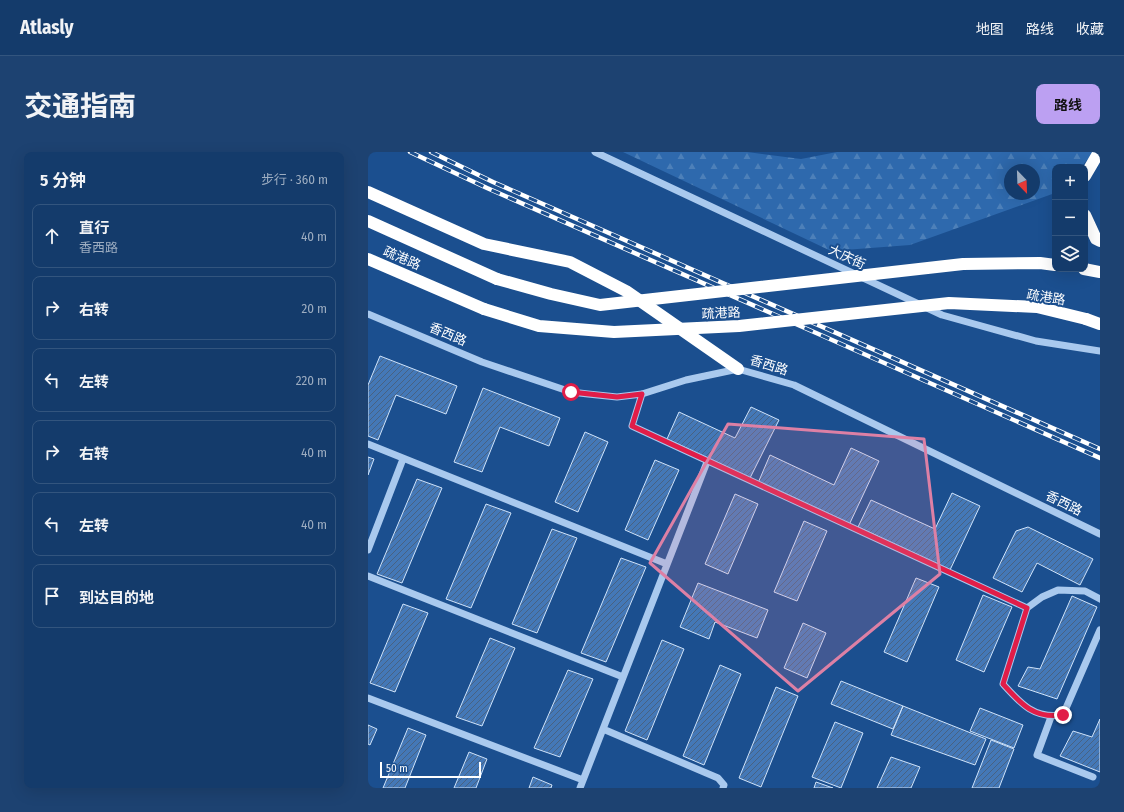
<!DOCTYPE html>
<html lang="zh">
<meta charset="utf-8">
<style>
body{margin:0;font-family:"Fira Sans Condensed","Noto Sans SC",sans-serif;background:#1d4271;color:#f1f3f6}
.controls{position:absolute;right:12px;top:12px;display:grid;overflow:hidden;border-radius:8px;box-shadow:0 4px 16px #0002}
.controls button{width:36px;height:36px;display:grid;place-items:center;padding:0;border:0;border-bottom:1px solid #33557e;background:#143b6b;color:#f1f3f6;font:20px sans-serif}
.compass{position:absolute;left:636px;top:12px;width:36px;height:36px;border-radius:50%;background:#143b6b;box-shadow:0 4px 16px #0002;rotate:157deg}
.scale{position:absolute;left:12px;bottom:10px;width:101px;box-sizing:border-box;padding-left:4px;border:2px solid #fff;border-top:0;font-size:11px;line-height:14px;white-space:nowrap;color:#fff;-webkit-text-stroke:3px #1b4f8f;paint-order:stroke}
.stop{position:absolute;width:12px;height:12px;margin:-9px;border:3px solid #e11d48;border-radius:50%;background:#fff}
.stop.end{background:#e11d48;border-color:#fff;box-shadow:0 1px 4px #0008}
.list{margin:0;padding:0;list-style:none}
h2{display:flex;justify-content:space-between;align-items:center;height:52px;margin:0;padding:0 16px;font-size:17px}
h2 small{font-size:13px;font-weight:400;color:#9dadc1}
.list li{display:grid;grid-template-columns:26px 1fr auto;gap:12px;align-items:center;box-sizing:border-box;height:64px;margin:0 8px 8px;padding:0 8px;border:1px solid #33557e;border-radius:8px}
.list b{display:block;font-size:15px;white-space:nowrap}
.list p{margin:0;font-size:13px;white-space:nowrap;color:#9dadc1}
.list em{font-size:13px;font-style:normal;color:#9dadc1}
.icon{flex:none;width:22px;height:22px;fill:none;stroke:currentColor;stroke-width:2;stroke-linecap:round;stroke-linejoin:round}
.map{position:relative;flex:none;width:732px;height:636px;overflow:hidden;border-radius:8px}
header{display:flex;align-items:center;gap:24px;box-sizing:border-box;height:56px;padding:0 20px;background:#143b6b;border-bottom:1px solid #33557e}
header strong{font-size:19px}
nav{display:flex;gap:22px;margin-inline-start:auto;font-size:14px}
.intro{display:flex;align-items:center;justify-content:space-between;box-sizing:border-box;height:96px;padding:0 24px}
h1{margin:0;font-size:28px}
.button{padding:10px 18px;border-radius:8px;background:#bca0f2;color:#111;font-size:14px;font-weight:700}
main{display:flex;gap:24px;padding:0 24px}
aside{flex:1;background:#143b6b;border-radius:8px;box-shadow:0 4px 16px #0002}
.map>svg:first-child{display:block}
.forest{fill:url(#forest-firs);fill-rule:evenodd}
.building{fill:url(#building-hatch);stroke:#cfe3fa}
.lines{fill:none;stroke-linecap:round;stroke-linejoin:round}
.minor{stroke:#a9c9ee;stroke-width:7}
.highway{stroke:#fff;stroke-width:12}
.rail-casing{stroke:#fff;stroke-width:4.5}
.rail{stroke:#1b4f8f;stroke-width:3;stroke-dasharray:9;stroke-linecap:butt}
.highway-bridge{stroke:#fff;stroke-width:12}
.route{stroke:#e11d48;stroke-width:5}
.marked{fill:#dd80a5;fill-opacity:0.2;stroke:#dd80a5;stroke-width:3;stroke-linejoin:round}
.labels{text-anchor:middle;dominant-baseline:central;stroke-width:4;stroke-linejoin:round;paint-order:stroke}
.street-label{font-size:13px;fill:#fff;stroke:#1b4f8f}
</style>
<header>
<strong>Atlasly</strong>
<nav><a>地图</a><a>路线</a><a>收藏</a></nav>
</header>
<div class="intro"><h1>交通指南</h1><a class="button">路线</a></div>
<main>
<aside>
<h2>5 分钟<small>步行 · 360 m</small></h2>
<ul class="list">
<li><svg class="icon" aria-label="ahead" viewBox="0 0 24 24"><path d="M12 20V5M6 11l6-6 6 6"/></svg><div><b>直行</b><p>香西路</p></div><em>40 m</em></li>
<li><svg class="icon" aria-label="right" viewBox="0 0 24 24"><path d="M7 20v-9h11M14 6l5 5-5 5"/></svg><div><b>右转</b></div><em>20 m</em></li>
<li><svg class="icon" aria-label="left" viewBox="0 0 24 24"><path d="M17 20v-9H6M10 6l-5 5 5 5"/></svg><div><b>左转</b></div><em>220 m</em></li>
<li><svg class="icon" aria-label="right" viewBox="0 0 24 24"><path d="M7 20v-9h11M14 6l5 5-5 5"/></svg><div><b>右转</b></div><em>40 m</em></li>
<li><svg class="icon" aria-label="left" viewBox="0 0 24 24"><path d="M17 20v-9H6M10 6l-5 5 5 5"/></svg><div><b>左转</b></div><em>40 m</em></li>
<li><svg class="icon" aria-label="arrive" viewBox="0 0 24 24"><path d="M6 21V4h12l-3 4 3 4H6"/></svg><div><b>到达目的地</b></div></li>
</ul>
</aside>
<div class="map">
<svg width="732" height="636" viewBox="0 0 732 636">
<defs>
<pattern id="forest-firs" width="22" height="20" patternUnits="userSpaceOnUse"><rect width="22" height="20" fill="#2e69ad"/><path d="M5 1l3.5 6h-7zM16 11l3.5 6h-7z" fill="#4d80b9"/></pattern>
<pattern id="building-hatch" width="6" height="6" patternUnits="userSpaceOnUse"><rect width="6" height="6" fill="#4478b7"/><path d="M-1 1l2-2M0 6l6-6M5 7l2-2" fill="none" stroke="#486282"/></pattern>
</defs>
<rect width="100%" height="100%" fill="#1b4f8f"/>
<path class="forest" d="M255,0H379L433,7L469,0H726L713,15H687V41L542,93L463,99ZM642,18H666V42H642Z"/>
<path class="building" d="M12,204L89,234L78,262L28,243L10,288L0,284V233Z
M115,236L192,266L181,294L132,275L114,320L86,310Z
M383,255L411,268L382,326L299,287L311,260L367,286Z
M217,280L240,290L210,360L187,350Z
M483,296L511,309L481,373L390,331L402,303L466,333Z
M0,305L6,307L0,323Z
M287,308L311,318L280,388L257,378Z
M49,327L74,336L34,431L9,422Z
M584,341L612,354L582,418L490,375L503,348L567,377Z
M367,342L390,352L360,422L337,412Z
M118,352L143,361L103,456L78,447Z
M436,369L459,379L429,449L406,440Z
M660,375L725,407L712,433L669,411L654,440L625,426L648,379Z
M184,377L209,386L169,481L144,472Z
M253,406L278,415L238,510L213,501Z
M548,426L571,435L539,510L516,500Z
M330,431L400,458L389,486L347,470L341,487L312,475Z
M615,443L644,455L616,520L588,508Z
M704,444L729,455L689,547L650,534L660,515L672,517Z
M35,452L60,461L27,540L2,531Z
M435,471L458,481L439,526L416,516Z
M122,486L147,496L114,574L88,565Z
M294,488L316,497L279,588L257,579Z
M352,513L373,522L336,613L315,604Z
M200,518L225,527L192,605L166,596Z
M473,529L535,554L525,577L463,552Z
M408,535L430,544L393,635L371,626Z
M535,554L618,587L607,613L523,583Z
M612,556L655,573L646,596L602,579Z
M732,567V620L692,604L705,579L724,585Z
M467,570L495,581L473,636L444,625Z
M0,573L9,577L2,593L0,592Z
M40,576L58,583L37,636H15Z
M623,588L646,597L631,636H604Z
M101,600L119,607L108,636H86Z
M523,605L552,615L543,636H509Z
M165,625L184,633L183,636H161Z
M448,630L465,636H446Z"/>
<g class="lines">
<path class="minor" d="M227,0L574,163L668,189L732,199
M0,162L114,210L203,240L220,242L249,245L274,242L318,228L370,217L426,233L732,382
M274,242L264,274L659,456
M0,292L299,412
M0,398L35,307
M0,424L255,525
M732,447L717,439L690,438L674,445L659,456L635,532C653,552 666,567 695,563L732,478
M0,546L215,628
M683,565L669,603L725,625
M235,577L350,626L356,633L355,636
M212,636L339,310"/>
<path class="highway" d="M717,24L731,0
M0,40L116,92L202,110L258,139L370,217
M717,63L728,87L732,89
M0,69L129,127
M0,107L116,157
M716,117L732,120
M718,167L732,172"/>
<g class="rail-casing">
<path id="rail" d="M42,0L119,36L732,306
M63,0L125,30L732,297"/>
</g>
<use href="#rail" class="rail"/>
<path class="highway-bridge" d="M129,127L183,142L232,153L595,112L672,111L687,113
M116,157L171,174L246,180L371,174L581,151L669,155L718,167"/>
</g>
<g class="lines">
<path class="route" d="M203,240L249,245L274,242L264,274L659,456L635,532C653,552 666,567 695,563"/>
</g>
<path class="marked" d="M360,272L556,287L572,422L430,539L282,411Z"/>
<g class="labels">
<g class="street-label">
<text transform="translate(479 105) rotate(25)">大庆街</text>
<text transform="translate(34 106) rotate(23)">疏港路</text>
<text transform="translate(678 145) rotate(9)">疏港路</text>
<text transform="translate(353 161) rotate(-3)">疏港路</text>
<text transform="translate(80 182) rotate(23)">香西路</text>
<text transform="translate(401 213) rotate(17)">香西路</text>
<text transform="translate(696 351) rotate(26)">香西路</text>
</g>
</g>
</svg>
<div class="controls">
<button>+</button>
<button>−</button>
<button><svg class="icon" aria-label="layers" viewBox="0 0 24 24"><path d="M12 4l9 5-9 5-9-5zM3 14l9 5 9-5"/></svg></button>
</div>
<svg class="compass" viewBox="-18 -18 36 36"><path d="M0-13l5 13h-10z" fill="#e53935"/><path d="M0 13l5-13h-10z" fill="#9dadc1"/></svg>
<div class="scale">50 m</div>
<div class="stop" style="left:203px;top:240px"></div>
<div class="stop end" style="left:695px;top:563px"></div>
</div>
</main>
